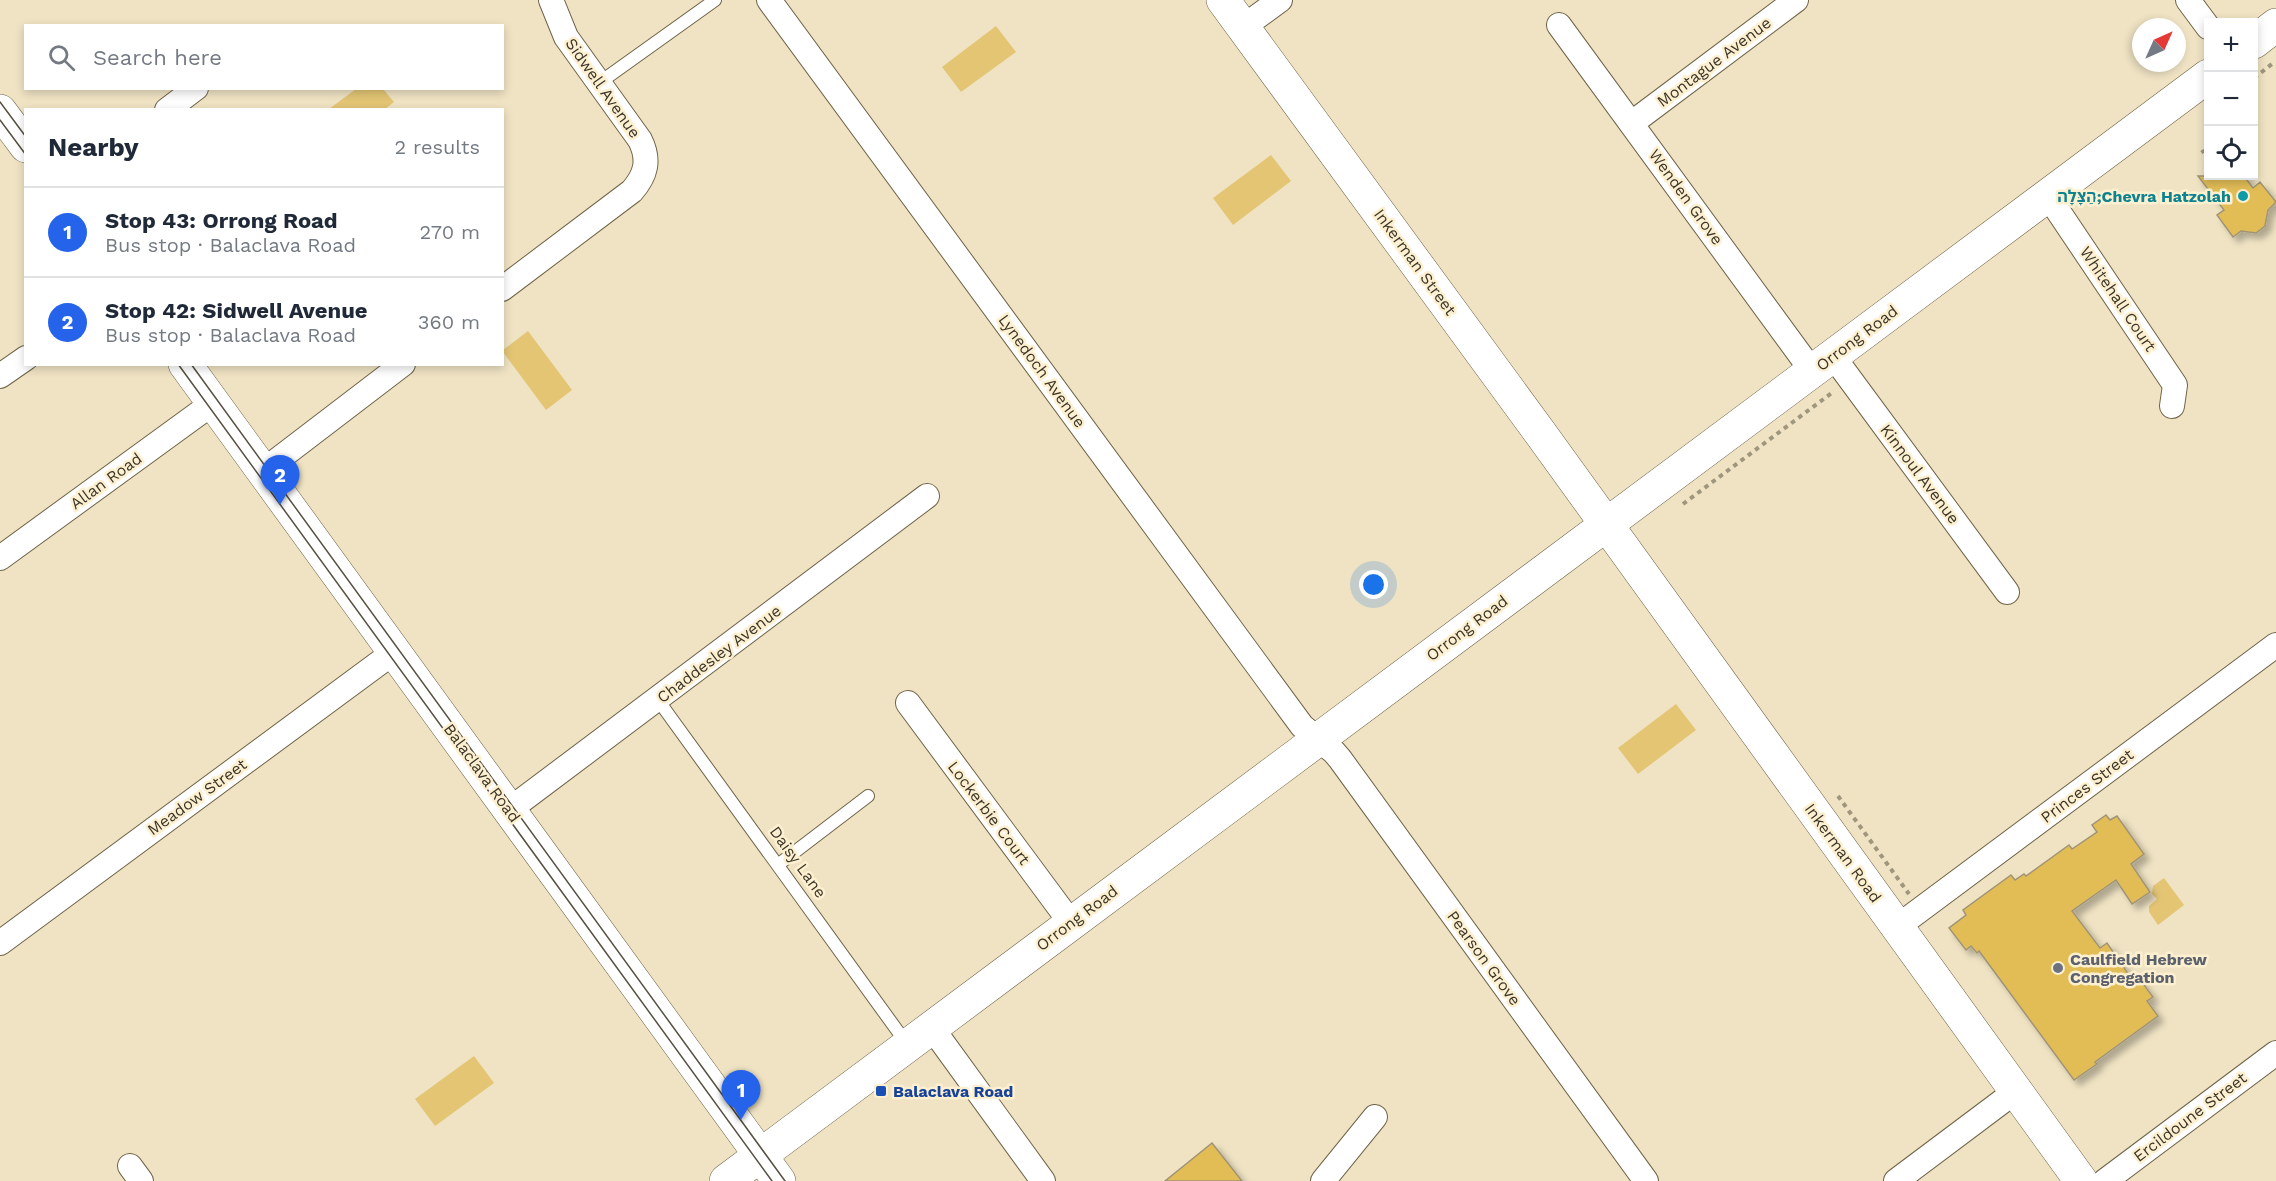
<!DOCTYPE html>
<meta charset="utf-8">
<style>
body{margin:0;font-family:"Work Sans","Noto Sans Hebrew",sans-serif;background:#f6f6f7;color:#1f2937}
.controls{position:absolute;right:18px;top:18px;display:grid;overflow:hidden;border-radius:0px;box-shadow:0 3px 9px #0003}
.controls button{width:54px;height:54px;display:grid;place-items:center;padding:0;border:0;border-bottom:2px solid #e0e1e3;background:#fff;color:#1f2937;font:30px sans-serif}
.compass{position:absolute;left:2132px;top:18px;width:54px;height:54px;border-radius:50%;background:#fff;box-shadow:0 3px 9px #0003;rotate:45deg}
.you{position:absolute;left:1374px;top:585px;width:21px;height:21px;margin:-15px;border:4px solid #fff;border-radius:50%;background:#1a73e8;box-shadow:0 0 0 9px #1a73e833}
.badge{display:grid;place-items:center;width:39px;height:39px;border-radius:50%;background:#2563eb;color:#fff;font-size:20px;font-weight:700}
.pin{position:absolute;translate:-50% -50px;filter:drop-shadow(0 2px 3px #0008)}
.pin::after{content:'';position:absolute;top:32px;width:21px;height:18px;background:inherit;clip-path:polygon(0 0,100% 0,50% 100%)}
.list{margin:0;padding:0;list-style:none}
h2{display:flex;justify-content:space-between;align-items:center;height:78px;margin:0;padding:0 24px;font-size:26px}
h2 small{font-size:20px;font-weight:400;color:#747a83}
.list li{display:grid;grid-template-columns:39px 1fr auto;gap:18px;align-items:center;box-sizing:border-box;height:90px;padding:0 24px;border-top:2px solid #e0e1e3}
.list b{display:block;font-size:22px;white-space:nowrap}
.list p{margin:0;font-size:20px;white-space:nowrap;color:#747a83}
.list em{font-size:20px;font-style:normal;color:#747a83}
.icon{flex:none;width:33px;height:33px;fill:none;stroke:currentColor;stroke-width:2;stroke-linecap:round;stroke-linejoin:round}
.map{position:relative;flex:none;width:2276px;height:1181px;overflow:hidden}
.search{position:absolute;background:#fff;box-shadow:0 3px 9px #0003;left:24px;top:24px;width:480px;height:66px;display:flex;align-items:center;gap:15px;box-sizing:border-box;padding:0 21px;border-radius:0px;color:#747a83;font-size:22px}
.panel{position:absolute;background:#fff;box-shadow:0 3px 9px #0003;left:24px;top:108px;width:480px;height:258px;border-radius:0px}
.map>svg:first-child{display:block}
.green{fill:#e3c574}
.building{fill:#e2bd56;stroke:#a09476;stroke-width:1.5;filter:url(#shadow)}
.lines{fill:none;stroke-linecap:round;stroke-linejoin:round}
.lane-casing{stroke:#6f6448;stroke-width:14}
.street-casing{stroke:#6f6448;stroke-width:26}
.secondary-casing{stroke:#6f6448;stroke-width:34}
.path{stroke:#9f967e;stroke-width:4;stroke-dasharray:4.5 4.5;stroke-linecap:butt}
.lane{stroke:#fff;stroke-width:12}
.street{stroke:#fff;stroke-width:24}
.secondary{stroke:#fff;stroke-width:33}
.tram{stroke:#565040;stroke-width:1.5}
.culture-dot{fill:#0f9aa8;stroke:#fdf0d0;stroke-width:2}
.worship-dot{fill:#6b7280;stroke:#fdf0d0;stroke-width:2}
.transit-dot{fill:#1a4fb4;stroke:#fdf0d0;stroke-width:2}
.labels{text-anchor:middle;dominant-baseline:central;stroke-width:5;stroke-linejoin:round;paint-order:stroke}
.street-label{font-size:16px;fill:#3a3528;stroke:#fdf0d0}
.culture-label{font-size:16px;font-weight:bold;fill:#0d838f;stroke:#fdf0d0;text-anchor:end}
.worship-label{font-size:16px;font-weight:bold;fill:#5b616d;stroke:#fdf0d0;text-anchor:start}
.transit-label{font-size:16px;font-weight:bold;fill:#164399;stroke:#fdf0d0;text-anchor:start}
</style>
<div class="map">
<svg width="2276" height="1181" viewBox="0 0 2276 1181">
<defs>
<filter id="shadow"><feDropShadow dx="5.5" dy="5.5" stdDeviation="3" flood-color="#0004"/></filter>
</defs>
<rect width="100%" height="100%" fill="#efe3c3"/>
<path class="green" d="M996,26L1016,52L961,92L942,67Z
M356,89H383L394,102L385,109H329Z
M1271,155L1291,181L1233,225L1213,198Z
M528,331L572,390L546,410L503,352V350Z
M1676,704L1696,730L1638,774L1618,748Z
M2164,878L2184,905L2158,925L2149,912V906L2157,899L2152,894L2153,886Z
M474,1056L494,1083L435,1126L415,1099Z"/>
<path class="building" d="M2198,176H2244L2253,188L2260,182L2276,202L2268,210L2265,226L2256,233L2241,231L2233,237L2217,215L2224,210Z
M2106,815L2110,820L2117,816L2144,854L2131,864L2150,892L2132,904L2116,880L2072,911L2100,948L2107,943L2129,975L2136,974L2153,997L2147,1001L2158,1016L2095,1062L2097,1064L2074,1080L1979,951L1977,953L1971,946L1966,950L1949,928L1966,915L1963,910L2011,875L2015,880L2024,874L2026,876L2069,845L2072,849L2097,832L2092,825Z
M1212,1143L1242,1181H1165Z"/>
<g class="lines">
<g class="lane-casing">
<path id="lane" d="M599,83L715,0
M658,700L907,1044
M779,864L868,796"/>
</g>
<g class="street-casing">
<path id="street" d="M769,0L1302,726L1334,752L1340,759L1646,1181
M2188,0L2208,27
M1559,25L1812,371
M1243,27L1280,0
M167,110L196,88
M1632,123L1796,0
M2048,196L2175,385L2172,406
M502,289L632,191C646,175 650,160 640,140L566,37L551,0
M1833,356L2007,592
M0,376L26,358
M263,471L403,364
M0,558L213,403
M908,703L1071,923
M509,810L927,496
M1897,927L2276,645
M0,943L394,652
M932,1028L1043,1181
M130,1166L141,1181
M1323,1181L1375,1117
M1896,1181L2016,1091
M2105,1181L2276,1053"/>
</g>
<g class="secondary-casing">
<path id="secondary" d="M1223,0L1541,434L2081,1181
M2254,42L2276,25
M0,111L26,146
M185,364L779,1181
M726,1181L2208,76"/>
</g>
<path class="path" d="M2254,78L2272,64
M2202,150L2204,153
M1683,504L1833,392
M1838,796L1909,894"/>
<use href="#lane" class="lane"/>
<use href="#street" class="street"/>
<use href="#secondary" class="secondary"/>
<path class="tram" d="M0,102L26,137
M0,120L26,155
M178,364L772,1181
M191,364L785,1181"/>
</g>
<circle class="culture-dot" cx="2243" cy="196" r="6"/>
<circle class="worship-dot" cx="2058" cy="968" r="6"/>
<rect class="transit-dot" x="875" y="1085" width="12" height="12" rx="3"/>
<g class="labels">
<g class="street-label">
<text transform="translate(1714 62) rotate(-37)">Montague Avenue</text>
<text transform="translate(603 88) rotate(55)">Sidwell Avenue</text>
<text transform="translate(1686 197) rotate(54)">Wenden Grove</text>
<text transform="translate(1415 262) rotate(54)">Inkerman Street</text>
<text transform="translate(2118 299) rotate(56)">Whitehall Court</text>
<text transform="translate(1857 338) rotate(-37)">Orrong Road</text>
<text transform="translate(1042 371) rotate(54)">Lynedoch Avenue</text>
<text transform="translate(1920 474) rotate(53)">Kinnoul Avenue</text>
<text transform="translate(106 481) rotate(-36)">Allan Road</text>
<text transform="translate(1467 628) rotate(-37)">Orrong Road</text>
<text transform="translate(719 654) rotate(-37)">Chaddesley Avenue</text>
<text transform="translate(482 773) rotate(54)">Balaclava Road</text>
<text transform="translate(2087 786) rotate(-37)">Princes Street</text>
<text transform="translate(197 797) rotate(-36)">Meadow Street</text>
<text transform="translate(989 813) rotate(53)">Lockerbie Court</text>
<text transform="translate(1843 853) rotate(54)">Inkerman Road</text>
<text transform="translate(798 862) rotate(54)">Daisy Lane</text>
<text transform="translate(1077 918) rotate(-37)">Orrong Road</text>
<text transform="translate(1484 958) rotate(54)">Pearson Grove</text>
<text transform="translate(2190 1117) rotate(-37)">Ercildoune Street</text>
</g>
<g class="culture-label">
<text x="2231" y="196">הַצָּלָה;Chevra Hatzolah</text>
</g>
<g class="worship-label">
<text x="2070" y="959">Caulfield Hebrew<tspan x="2070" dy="18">Congregation</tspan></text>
</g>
<g class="transit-label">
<text x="893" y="1091">Balaclava Road</text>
</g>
</g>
</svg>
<div class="controls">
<button>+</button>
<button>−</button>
<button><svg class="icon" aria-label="locate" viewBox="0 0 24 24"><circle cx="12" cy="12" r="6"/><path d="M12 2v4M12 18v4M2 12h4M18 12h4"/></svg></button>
</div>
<svg class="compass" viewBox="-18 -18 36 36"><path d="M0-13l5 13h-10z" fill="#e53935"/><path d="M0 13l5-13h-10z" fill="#747a83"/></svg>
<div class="you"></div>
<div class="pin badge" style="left:741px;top:1120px">1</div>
<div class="pin badge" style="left:280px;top:505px">2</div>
<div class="search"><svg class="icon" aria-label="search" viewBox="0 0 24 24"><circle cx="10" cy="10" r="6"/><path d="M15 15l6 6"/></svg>Search here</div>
<section class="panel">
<h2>Nearby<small>2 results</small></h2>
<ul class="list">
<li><span class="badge">1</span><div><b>Stop 43: Orrong Road</b><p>Bus stop · Balaclava Road</p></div><em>270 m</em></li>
<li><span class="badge">2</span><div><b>Stop 42: Sidwell Avenue</b><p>Bus stop · Balaclava Road</p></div><em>360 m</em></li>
</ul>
</section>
</div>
